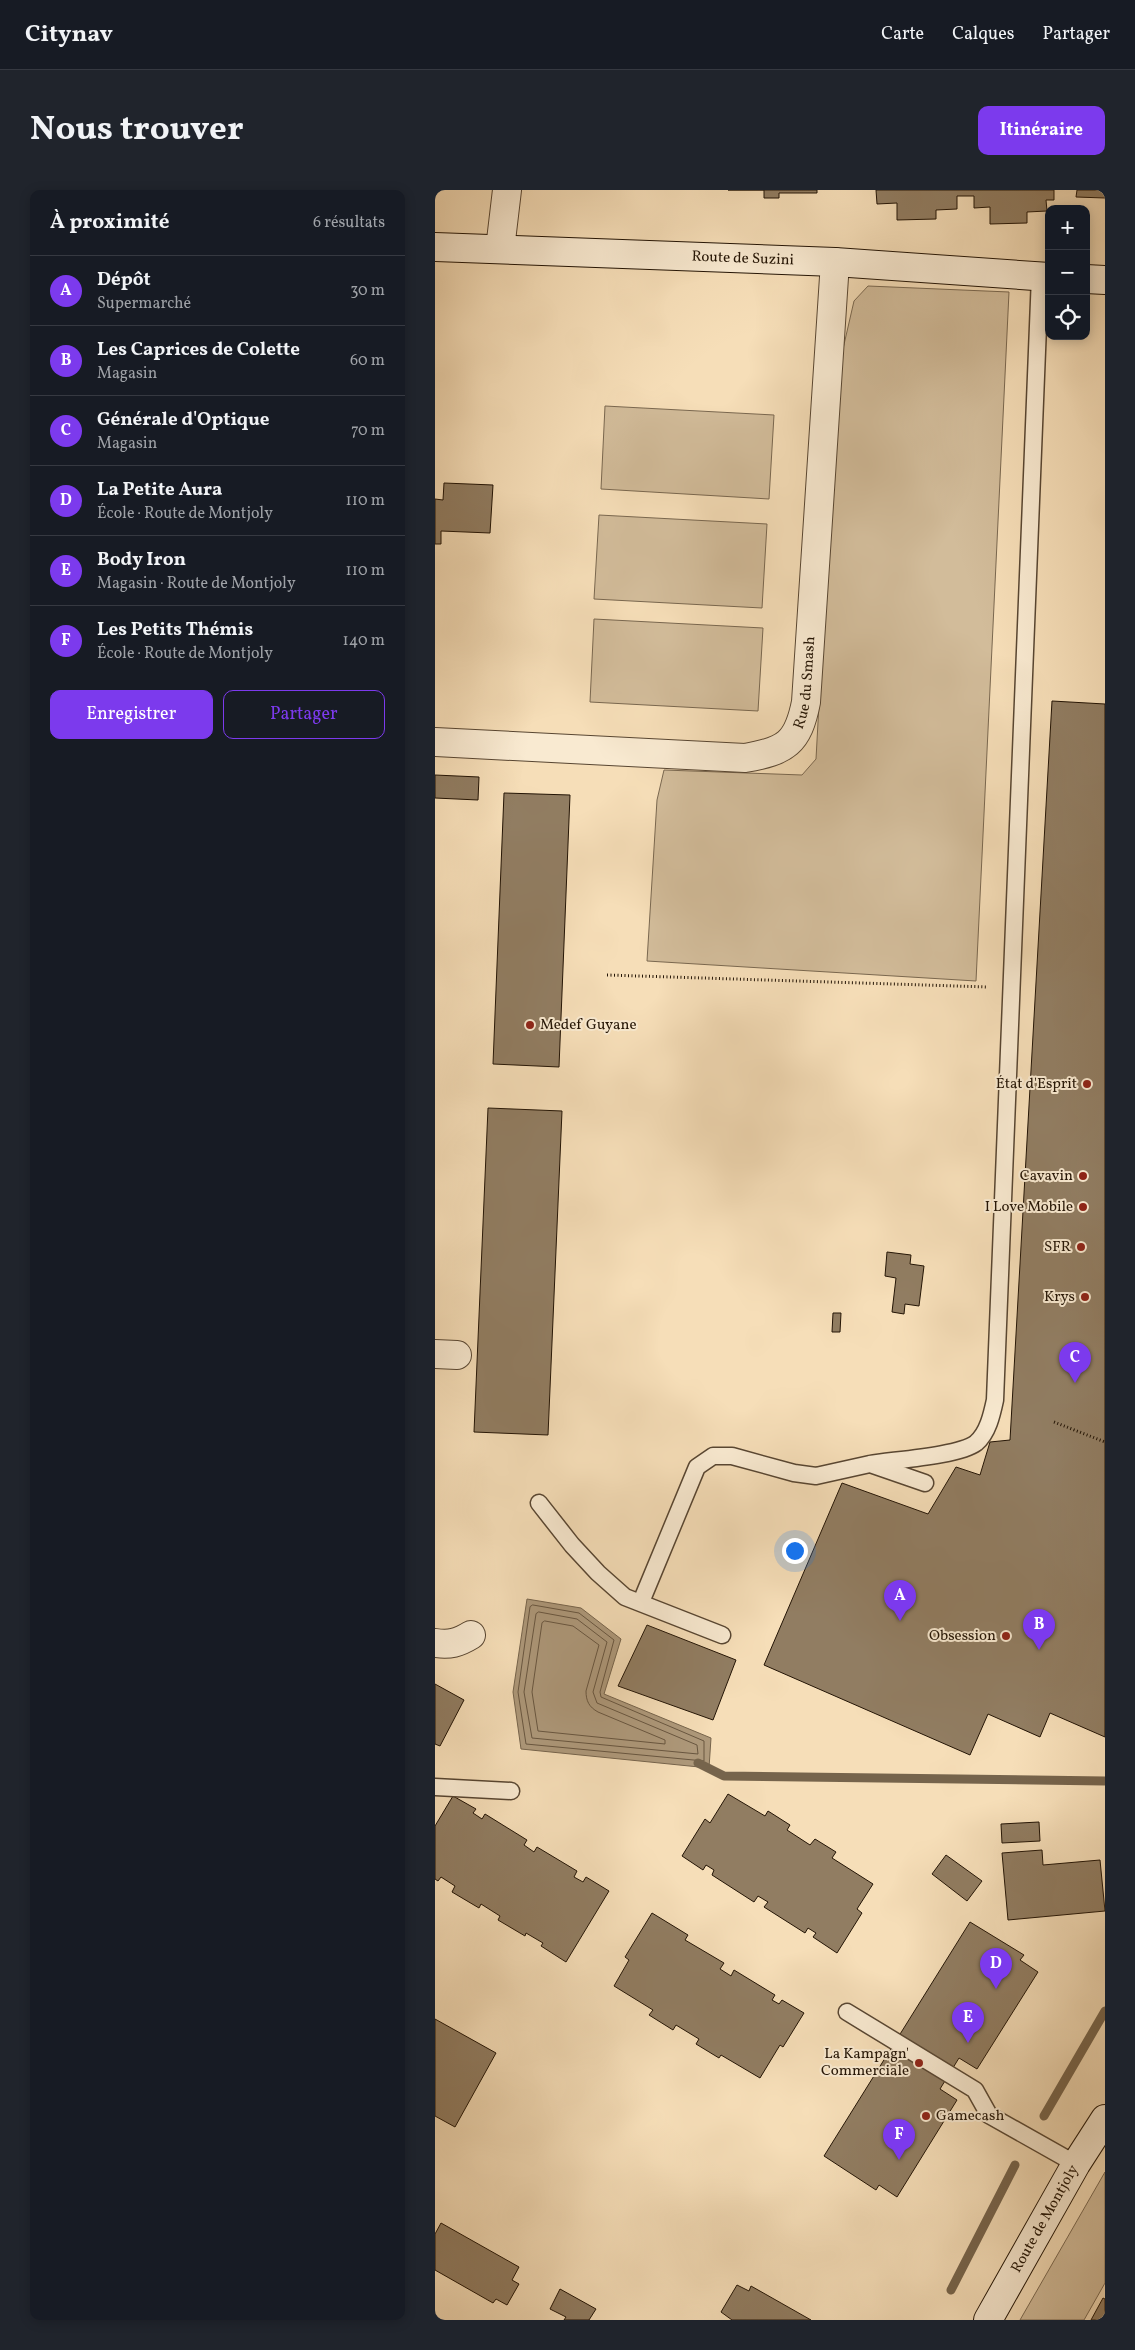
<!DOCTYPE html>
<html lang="fr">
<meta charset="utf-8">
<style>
body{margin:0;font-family:Vollkorn,serif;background:#20242c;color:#f1f3f6}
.controls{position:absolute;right:15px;top:15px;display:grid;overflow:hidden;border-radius:10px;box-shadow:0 2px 12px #0003}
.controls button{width:45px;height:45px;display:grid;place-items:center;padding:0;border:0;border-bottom:1px solid #363941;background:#171b24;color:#f1f3f6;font:25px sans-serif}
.you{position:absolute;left:359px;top:1360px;width:18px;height:18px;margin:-12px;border:4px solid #fff;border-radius:50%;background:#1a73e8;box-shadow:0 0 0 8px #1a73e833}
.badge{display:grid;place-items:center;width:32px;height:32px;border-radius:50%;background:#7c3aed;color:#fff;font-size:16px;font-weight:700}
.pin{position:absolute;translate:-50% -41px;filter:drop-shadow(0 1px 2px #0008)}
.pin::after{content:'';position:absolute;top:26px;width:18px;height:15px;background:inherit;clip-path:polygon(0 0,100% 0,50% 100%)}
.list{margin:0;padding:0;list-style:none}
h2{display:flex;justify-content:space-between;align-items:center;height:65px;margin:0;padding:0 20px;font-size:21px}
h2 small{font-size:16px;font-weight:400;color:#9ea1a6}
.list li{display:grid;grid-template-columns:32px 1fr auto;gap:15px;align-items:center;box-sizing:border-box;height:70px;padding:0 20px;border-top:1px solid #363941}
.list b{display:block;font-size:19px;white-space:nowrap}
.list p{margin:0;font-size:16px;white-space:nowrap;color:#9ea1a6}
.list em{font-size:16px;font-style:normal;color:#9ea1a6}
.actions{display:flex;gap:10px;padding:15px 20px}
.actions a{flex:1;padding:11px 0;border:1px solid #7c3aed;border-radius:10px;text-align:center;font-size:18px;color:#7c3aed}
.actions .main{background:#7c3aed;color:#fff}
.icon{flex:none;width:28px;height:28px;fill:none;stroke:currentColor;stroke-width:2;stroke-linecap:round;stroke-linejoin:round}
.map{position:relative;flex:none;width:670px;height:2130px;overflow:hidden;border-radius:10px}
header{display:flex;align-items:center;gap:30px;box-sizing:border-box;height:70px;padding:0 25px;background:#171b24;border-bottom:1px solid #363941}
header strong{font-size:24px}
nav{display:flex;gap:28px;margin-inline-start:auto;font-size:18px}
.intro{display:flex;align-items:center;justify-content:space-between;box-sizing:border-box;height:120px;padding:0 30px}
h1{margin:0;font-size:35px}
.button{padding:12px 22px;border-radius:10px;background:#7c3aed;color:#fff;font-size:18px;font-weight:700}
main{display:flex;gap:30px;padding:0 30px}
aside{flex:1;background:#171b24;border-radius:10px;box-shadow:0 2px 12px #0003}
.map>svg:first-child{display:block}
.green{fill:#d2bc9a;stroke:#7a6850}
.water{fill:#ae997b;stroke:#76644c}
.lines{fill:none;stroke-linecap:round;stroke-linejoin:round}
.shore{stroke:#685640;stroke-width:1}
.stream{stroke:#76644c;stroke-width:9}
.building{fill:#917d62;stroke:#231405}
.lane-casing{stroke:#584632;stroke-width:19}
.street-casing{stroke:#584632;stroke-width:30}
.secondary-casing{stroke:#231405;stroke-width:30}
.path{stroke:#231405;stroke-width:3;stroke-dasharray:1 2.5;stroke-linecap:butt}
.lane{stroke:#f9ead1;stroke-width:16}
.street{stroke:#f9ead1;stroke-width:28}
.secondary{stroke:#f9ead1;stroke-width:28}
.poi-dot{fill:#8f2418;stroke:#f9ead1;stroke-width:2}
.labels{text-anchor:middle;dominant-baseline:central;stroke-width:4;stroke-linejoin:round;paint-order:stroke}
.street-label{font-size:15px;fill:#231405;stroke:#f9ead1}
.poi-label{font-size:15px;fill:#231405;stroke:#f9ead1;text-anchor:end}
</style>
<header>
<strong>Citynav</strong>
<nav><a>Carte</a><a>Calques</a><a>Partager</a></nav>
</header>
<div class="intro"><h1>Nous trouver</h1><a class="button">Itinéraire</a></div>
<main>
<aside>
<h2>À proximité<small>6 résultats</small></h2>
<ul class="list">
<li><span class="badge">A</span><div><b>Dépôt</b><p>Supermarché</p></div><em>30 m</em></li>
<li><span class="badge">B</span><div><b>Les Caprices de Colette</b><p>Magasin</p></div><em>60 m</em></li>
<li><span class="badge">C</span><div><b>Générale d'Optique</b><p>Magasin</p></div><em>70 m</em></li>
<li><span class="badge">D</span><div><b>La Petite Aura</b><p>École · Route de Montjoly</p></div><em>110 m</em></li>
<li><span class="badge">E</span><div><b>Body Iron</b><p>Magasin · Route de Montjoly</p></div><em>110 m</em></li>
<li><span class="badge">F</span><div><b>Les Petits Thémis</b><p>École · Route de Montjoly</p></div><em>140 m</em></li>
</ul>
<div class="actions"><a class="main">Enregistrer</a><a>Partager</a></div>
</aside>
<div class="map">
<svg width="670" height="2130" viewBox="0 0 670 2130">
<rect width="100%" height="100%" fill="#f6deb8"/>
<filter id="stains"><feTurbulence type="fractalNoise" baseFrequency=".004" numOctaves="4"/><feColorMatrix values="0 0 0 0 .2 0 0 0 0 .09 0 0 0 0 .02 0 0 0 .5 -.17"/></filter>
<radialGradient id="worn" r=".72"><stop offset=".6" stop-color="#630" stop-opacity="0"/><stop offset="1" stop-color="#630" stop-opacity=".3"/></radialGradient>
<path class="green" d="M433,96L574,102L541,791L212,771L222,610L229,580L367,585L381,569L402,185L419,111Z
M170,216L339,225L334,309L166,299Z
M164,325L332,334L327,418L159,409Z
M159,429L328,438L323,521L155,512Z
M670,1982V2093L649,2130H585Z"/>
<path class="water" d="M92,1409L146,1418L186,1449L169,1504L276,1548L274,1578L86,1559L78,1502Z"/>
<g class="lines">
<path class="shore" d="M98,1415L144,1423L179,1450L165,1502L166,1507L269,1551V1571L91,1554L83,1502L95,1417Z
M104,1422L142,1429L172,1452L158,1502L162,1513L262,1555L263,1564L97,1548L89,1502L101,1424Z
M110,1431L138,1436L164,1455L151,1501C151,1511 154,1517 163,1522L230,1550V1554L103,1541L97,1502L107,1433Z"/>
<path class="stream" d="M263,1573L289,1586L670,1591
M609,1926L670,1821
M516,2100L580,1975"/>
</g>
<path class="building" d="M293,0H382V3H344V8H329V0Z
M441,0H619V10H611L612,21L592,22V33L555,34V17L539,18V6H522V19L501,20V29L462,30V13L442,14Z
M642,0H670V8L641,7Z
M9,293L58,295L55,343L6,341V354H0V309L8,310Z
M617,511L670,514V1547L615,1523L605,1547L553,1524L535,1565L329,1475L407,1293L493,1324L521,1277L545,1285L555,1252L575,1250Z
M0,585L44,587L43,610L0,608Z
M69,603L135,605L124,877L58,874Z
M53,918L127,921L113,1245L39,1242Z
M452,1062L476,1065L475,1074L489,1076L484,1116L470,1114L469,1124L457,1122L461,1088L450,1086Z
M398,1123H406L405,1142H397Z
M212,1435L301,1470L278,1530L183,1496Z
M0,1494L29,1510L5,1556L0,1554Z
M293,1604L330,1626L333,1621L355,1635L352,1640L375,1655L380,1649L401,1662L397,1668L438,1694L422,1719L427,1723L402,1763L378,1747L381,1743L373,1738L370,1743L329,1717L333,1712L323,1706L319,1712L277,1685L279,1680L271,1675L268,1680L247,1666L270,1629L275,1633Z
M18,1606L41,1619L38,1623L47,1629L50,1624L92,1650L89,1655L99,1662L102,1657L142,1681L139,1687L148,1692L151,1687L174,1701L131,1772L106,1756L108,1753L91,1743L90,1746L63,1730L65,1726L46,1714L44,1718L17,1702L20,1696L6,1687L3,1691L0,1689V1636Z
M604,1632L605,1651L567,1653L566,1634Z
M607,1660L608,1675L665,1670L670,1721L573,1730L567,1663Z
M511,1665L547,1691L532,1711L497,1684Z
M217,1723L253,1745L250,1750L289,1773L285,1779L296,1786L299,1780L340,1805L337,1810L344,1814L347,1810L369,1823L348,1857L345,1855L325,1888L286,1865L284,1868L261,1854L264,1849L241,1835L238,1840L214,1825L218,1820L179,1796L194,1770L190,1767Z
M535,1732L589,1765L585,1770L603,1782L542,1879L524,1868L505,1899L522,1910L462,2007L444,1995L441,2000L389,1966Z
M0,1829L61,1863L20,1937L0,1926Z
M6,2033L84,2077L77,2090L84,2094L72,2115L61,2109L58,2113L0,2080V2044Z
M302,2095L314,2101L316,2096L376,2130H297L286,2122Z
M125,2099L161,2119L154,2130H129L131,2127L115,2119Z
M668,2108L670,2109V2130H656Z"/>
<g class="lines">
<g class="lane-casing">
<path id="lane" d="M435,1274C458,1270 524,1266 541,1253C553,1243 557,1224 560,1210L605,86
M104,1313L137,1355L163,1383L190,1407L287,1445
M206,1412L262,1277L278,1266H297L359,1283L381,1286L435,1274L490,1293
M0,1597L76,1601
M412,1822L540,1900L554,1925L641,1974"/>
</g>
<g class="street-casing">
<g id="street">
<path d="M65,59L72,0"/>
<path id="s1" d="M0,552L310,568C351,561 363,553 371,512L400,72"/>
<path d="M0,1164L22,1165"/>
<path d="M0,1453C15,1455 23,1453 36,1445"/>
</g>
</g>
<g class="secondary-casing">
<g id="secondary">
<path id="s2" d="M0,57L400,72L614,87"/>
<path d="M651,89L670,90"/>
<path id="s3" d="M553,2130L641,1974L670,1929"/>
</g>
</g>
<path class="path" d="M172,785L553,797
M619,1232L670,1252"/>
<use href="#lane" class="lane"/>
<use href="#street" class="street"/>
<use href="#secondary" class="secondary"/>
</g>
<g class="poi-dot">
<circle cx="95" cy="835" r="5"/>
<circle cx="652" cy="894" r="5"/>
<circle cx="648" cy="986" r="5"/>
<circle cx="648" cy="1017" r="5"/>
<circle cx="646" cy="1057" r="5"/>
<circle cx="650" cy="1107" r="5"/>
<circle cx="571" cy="1446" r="5"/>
<circle cx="484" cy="1873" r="5"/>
<circle cx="491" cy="1926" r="5"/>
</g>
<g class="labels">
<g class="street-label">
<text stroke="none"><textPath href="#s2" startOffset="308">Route de Suzini</textPath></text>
<text stroke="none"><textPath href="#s1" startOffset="421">Rue du Smash</textPath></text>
<text stroke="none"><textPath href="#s3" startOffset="116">Route de Montjoly</textPath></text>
</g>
<g class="poi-label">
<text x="105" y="835" text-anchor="start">Medef Guyane</text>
<text x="642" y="894">État d'Esprit</text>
<text x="638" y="986">Cavavin</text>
<text x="638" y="1017">I Love Mobile</text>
<text x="636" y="1057">SFR</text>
<text x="640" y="1107">Krys</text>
<text x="561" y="1446">Obsession</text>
<text x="474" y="1864">La Kampagn'<tspan x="474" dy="17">Commerciale</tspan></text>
<text x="501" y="1926" text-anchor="start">Gamecash</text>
</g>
</g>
<rect width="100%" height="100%" filter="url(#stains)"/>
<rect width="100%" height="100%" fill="url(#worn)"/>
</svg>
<div class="controls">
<button>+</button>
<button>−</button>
<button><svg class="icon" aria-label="locate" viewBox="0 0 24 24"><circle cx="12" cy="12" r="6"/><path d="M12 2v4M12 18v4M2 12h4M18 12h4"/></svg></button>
</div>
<div class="you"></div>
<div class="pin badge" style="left:465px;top:1431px">A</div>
<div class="pin badge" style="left:604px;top:1460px">B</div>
<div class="pin badge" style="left:640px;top:1193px">C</div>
<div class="pin badge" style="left:561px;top:1799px">D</div>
<div class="pin badge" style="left:533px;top:1853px">E</div>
<div class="pin badge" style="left:464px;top:1970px">F</div>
</div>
</main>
